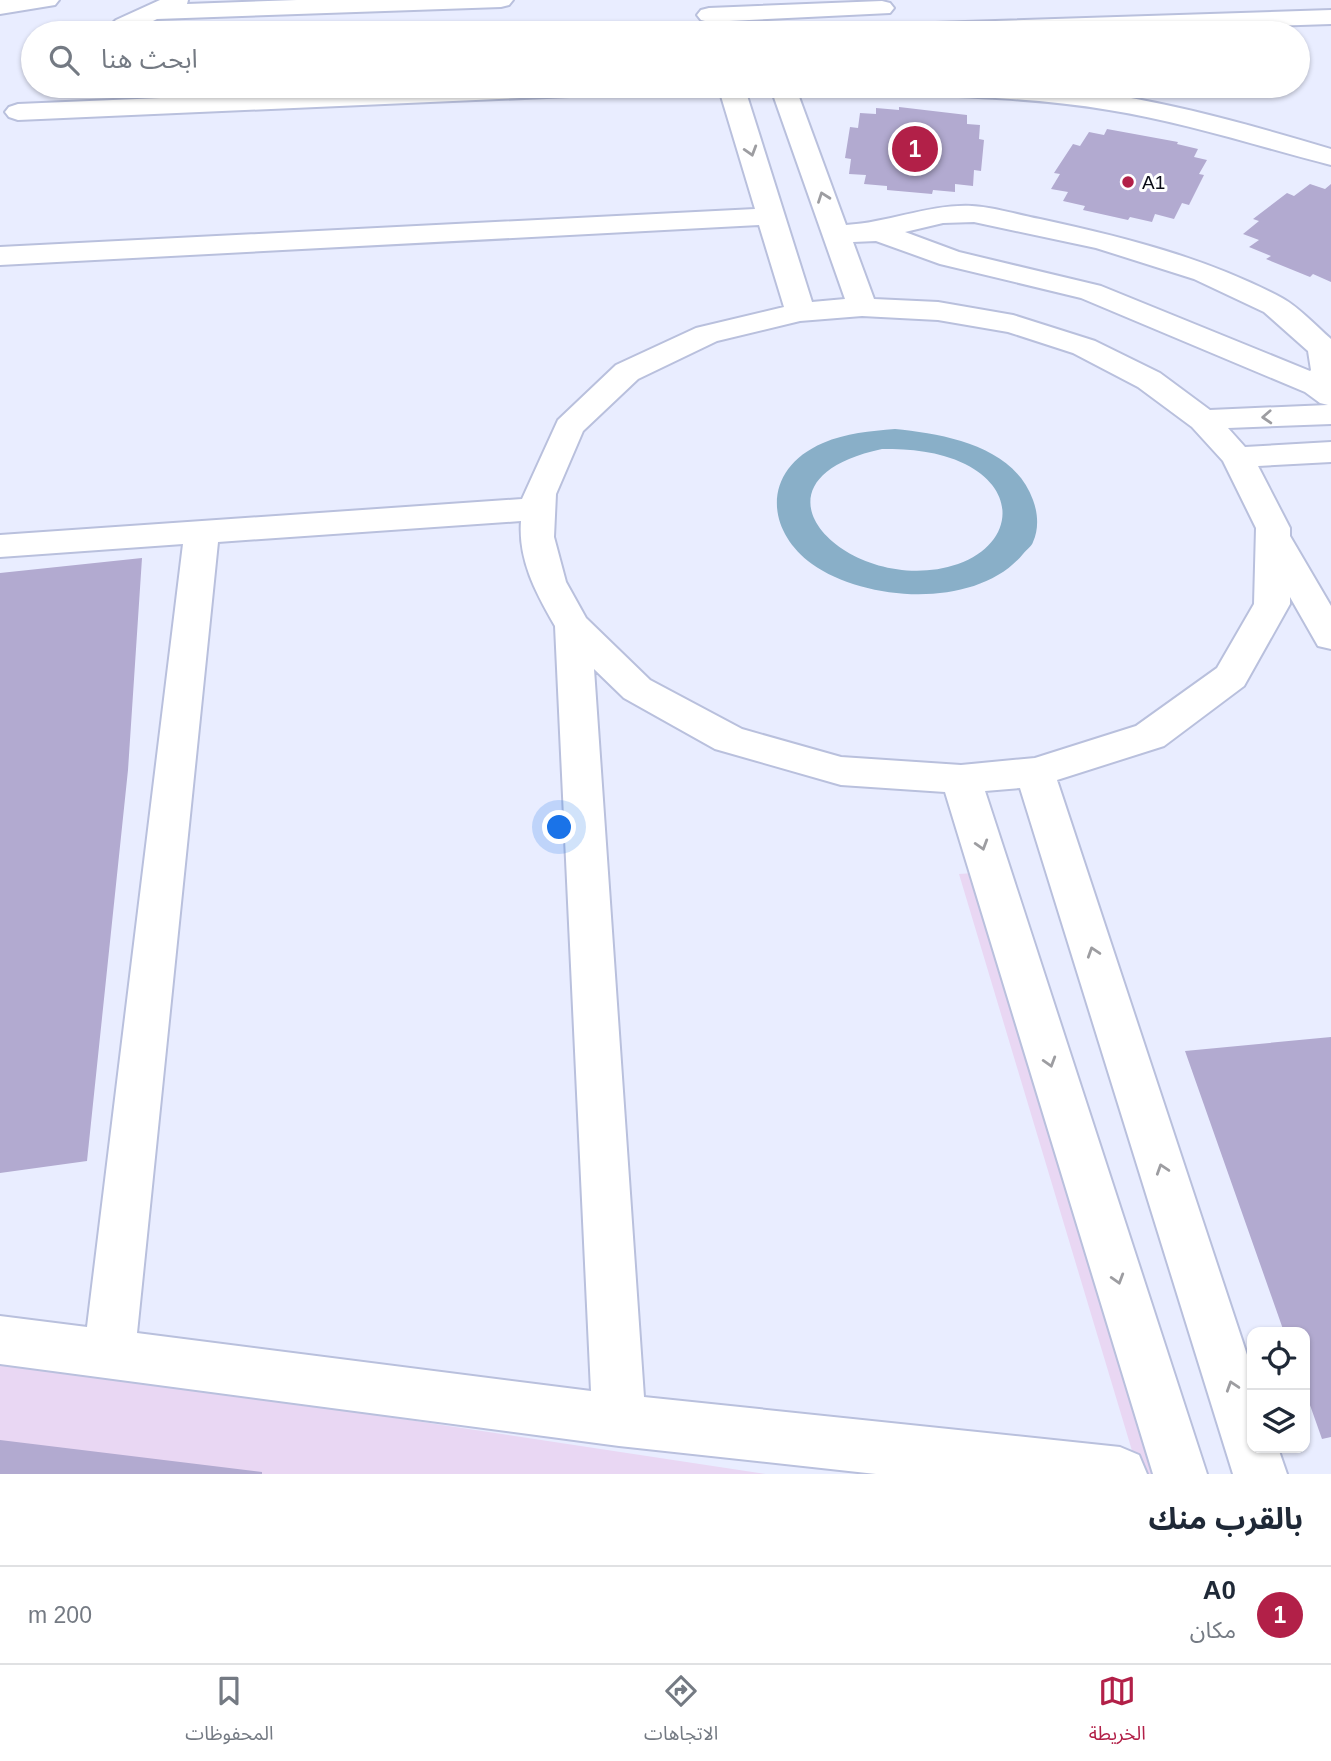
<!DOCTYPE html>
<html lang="ar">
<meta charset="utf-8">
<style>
body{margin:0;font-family:Arial,"Noto Sans Arabic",sans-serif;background:#f2f2f3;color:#1f2937;direction:rtl}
.controls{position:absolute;right:21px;bottom:21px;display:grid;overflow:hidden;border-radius:14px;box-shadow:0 2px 5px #0004}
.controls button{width:63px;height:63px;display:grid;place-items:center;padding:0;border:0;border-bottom:2px solid #e0e1e3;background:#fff;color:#1f2937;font:35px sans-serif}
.you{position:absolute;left:560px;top:828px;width:24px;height:24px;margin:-18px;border:5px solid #fff;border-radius:50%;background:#1a73e8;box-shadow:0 0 0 10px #1a73e833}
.badge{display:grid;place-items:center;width:46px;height:46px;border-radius:50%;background:#b22048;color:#fff;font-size:23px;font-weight:700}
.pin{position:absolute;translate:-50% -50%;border:4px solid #fff;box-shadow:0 2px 7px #0006}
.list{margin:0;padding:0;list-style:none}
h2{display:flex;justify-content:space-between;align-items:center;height:91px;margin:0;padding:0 28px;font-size:30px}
h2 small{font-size:23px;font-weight:400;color:#747a83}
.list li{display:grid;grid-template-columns:46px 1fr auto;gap:21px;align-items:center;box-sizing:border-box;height:98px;padding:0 28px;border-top:2px solid #e0e1e3}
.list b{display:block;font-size:26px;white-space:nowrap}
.list p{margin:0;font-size:23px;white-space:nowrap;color:#747a83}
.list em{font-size:23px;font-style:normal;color:#747a83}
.icon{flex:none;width:38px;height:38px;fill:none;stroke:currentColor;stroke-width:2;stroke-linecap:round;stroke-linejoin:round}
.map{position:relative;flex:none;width:1331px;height:1474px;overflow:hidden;direction:ltr}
.search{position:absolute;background:#fff;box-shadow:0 2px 5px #0004;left:21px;right:21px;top:21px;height:77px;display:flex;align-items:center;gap:18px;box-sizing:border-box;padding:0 24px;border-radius:38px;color:#747a83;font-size:26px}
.sheet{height:189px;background:#fff}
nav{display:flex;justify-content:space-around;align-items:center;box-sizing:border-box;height:98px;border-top:2px solid #e0e1e3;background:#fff;font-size:19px;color:#747a83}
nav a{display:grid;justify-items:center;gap:4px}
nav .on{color:#b22048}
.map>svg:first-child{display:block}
.green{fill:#e9d7f3}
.water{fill:#89afc8;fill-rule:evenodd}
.building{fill:#b2aad0}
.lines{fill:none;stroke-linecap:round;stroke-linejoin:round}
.minor-casing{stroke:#b9c0dd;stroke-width:4}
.minor{fill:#fff;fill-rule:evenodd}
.oneway{stroke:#9d9da1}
.poi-dot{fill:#b22048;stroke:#fff;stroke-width:2.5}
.labels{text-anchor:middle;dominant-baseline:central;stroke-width:6;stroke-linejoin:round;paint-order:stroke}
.far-poi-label{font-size:19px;fill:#0a0b15;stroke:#fff;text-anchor:start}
</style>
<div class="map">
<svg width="1331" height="1474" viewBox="0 0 1331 1474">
<rect width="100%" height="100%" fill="#e9edff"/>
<path class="green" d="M988,872L1178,1474H1139L959,874Z
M0,1358L766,1474H237L0,1441Z"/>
<path class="water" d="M895,429C945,434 1014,446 1033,500C1038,513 1039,529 1033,542C1032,546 1026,550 1023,554C978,609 867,603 812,564C763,528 764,468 823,443C846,433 870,431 895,429ZM882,449C911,449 938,451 965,464C1019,491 1013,544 958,564C853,600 729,482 882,449Z"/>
<path class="building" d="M899,107L967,115V124L980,125L979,139L984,140L981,171L974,170L973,186L955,184V192L933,190L932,194L887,190V186L864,184L866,175L849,174L851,159L845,158L850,127L858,128L860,113L876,114V108L899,110Z
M1107,129L1178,142L1177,144L1198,149L1194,157L1207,160L1199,174L1204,175L1189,205L1182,203L1174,219L1155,214L1152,222L1130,217L1128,220L1083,210L1085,206L1063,201L1068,192L1051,189L1060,174L1054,173L1073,144L1080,146L1089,132L1104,135Z
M1310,184L1325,189L1331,184V282L1313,274L1310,277L1266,259L1271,256L1249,247L1259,240L1243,234L1259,221L1253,219L1287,193L1294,196Z
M142,558L128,770L87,1161L0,1173V573Z
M1331,1037V1437L1322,1439L1305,1391V1332H1284L1185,1051Z
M0,1440L262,1472V1474H0Z"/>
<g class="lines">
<g class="minor-casing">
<path id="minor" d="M0,0H59L55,5L0,14Z
M160,0H188L187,4L297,0H513L509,5L501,7L157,19L129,33H102L116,20Z
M882,1L890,3L894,8L890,13L709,22L701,20L697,15L701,10L709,8Z
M1331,10V24L1055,33H832L835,28L844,26Z
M446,86H627L623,91L614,94L18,120L9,117L5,112L9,107L18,104Z
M718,86H744L812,302L845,299L770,86H795L846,225C889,223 928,204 972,206C994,207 1018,215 1040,219C1123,237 1207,258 1282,298C1300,308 1316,326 1331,339V424L1228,428L1245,447L1331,442V462L1258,466L1290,528V536L1331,606V649L1318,646L1290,597V604L1244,686L1164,746L1057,780L1252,1370V1448H1278L1287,1474H1233L1020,788L985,791L1207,1474H1153L945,792L841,785L715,749L624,698L594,669L644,1397L1120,1447L1139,1455L1147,1474H876L619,1446L0,1364V1316L87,1327L183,544L0,557V535L522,499L558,420L616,365L696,328L784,307L759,225L0,265V247L755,209ZM974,222L1096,248L1194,279L1264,312L1308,351L1311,370L1310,371L1101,286L959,252L905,232L943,223ZM876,241L940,264L1081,298L1305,392L1320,403L1328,405L1210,410L1160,373L1095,341L1013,315L938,302L874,299L853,242ZM862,316L938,320L1008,332L1073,353L1138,387L1192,427L1223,461L1256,528L1254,604L1217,668L1136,726L1035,758L961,765L841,757L742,729L650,680L586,618L566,582L554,537L556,494L583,431L638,379L717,341L800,321ZM521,521C518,560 536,593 555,626L591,1391L137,1333L218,542Z
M899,86C950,84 1004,82 1054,87C1148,96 1241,122 1331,149V165C1257,146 1184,122 1109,110C1044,99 978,97 912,94L903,91Z"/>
</g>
<use href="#minor" class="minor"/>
</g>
<defs><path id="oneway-chevron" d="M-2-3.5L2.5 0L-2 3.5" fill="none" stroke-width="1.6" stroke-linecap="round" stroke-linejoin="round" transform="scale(1.75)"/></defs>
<g class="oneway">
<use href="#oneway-chevron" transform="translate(751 151) rotate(73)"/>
<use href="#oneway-chevron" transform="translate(823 197) rotate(-110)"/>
<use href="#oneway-chevron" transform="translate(1267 417) rotate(177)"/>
<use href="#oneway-chevron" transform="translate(982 845) rotate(73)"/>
<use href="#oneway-chevron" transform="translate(1093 952) rotate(-108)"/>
<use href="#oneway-chevron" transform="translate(1050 1062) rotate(73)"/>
<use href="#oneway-chevron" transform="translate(1162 1169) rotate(-108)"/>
<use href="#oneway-chevron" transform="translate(1118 1279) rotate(73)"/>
<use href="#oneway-chevron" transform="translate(1232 1386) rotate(-108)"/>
</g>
<circle class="poi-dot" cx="1128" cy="182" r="7"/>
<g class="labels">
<g class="far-poi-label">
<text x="1142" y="182">A1</text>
</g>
</g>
</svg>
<div class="controls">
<button><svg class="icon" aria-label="locate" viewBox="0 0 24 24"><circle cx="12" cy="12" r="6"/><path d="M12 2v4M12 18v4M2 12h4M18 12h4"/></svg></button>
<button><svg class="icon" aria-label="layers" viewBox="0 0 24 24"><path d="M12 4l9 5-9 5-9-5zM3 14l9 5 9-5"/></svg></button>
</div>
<div class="you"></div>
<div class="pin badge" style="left:915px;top:149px">1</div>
<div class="search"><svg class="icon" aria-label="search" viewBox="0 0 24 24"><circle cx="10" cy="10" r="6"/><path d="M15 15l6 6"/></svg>ابحث هنا</div>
</div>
<section class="sheet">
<h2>بالقرب منك<small></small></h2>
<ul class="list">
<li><span class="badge">1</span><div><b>A0</b><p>مكان</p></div><em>200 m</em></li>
</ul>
</section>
<nav>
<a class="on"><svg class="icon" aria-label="map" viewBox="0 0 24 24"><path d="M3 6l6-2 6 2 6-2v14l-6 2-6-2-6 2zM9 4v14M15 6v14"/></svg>الخريطة</a>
<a><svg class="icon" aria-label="directions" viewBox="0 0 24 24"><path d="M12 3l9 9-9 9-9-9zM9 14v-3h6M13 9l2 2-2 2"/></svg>الاتجاهات</a>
<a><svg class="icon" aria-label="saved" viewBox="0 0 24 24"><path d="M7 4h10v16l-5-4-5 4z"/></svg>المحفوظات</a>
</nav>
